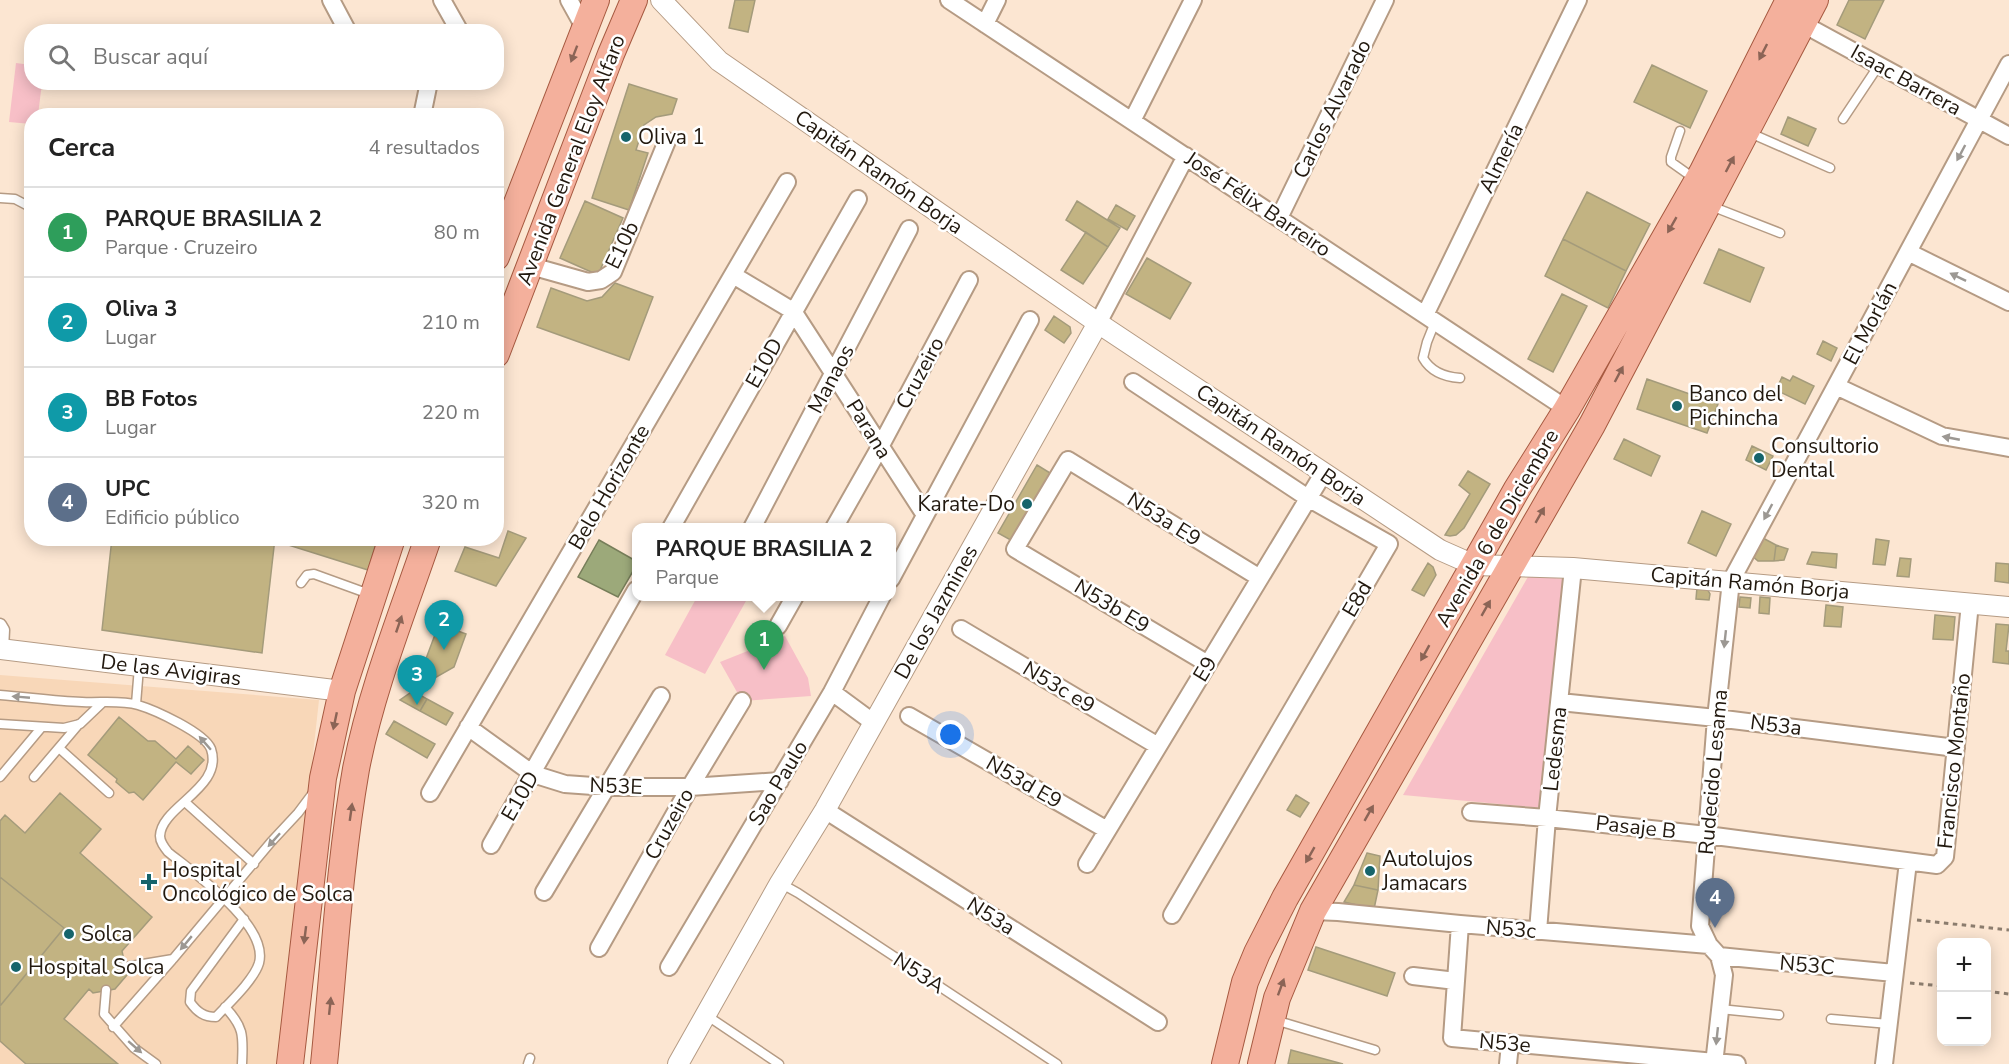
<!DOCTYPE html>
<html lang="es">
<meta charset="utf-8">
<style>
body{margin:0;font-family:"Nunito Sans",sans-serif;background:#f2f2f2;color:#222}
.controls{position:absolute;right:18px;bottom:18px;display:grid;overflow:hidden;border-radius:12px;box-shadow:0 3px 15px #0003}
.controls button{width:54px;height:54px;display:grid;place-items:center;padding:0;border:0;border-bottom:2px solid #e0e0e0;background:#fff;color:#222;font:30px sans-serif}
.you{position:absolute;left:951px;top:735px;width:21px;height:21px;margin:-15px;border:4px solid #fff;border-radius:50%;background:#1a73e8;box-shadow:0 0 0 9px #1a73e833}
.badge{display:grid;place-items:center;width:39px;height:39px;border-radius:50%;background:#db2777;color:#fff;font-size:20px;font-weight:700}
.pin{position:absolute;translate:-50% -50px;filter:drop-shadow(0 2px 3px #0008)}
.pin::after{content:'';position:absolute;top:32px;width:21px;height:18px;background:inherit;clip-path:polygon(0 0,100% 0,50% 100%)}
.popup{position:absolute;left:632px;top:523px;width:264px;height:78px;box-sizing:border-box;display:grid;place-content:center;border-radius:12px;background:#fff;filter:drop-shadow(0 2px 4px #0005);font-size:20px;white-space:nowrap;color:#767676}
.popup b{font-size:22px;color:#222}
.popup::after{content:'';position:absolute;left:50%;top:100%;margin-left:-12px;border:12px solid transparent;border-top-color:#fff}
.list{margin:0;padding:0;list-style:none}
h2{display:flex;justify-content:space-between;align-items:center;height:78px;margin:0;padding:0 24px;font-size:26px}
h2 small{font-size:20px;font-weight:400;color:#767676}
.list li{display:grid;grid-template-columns:39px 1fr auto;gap:18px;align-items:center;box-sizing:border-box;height:90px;padding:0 24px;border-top:2px solid #e0e0e0}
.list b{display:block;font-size:22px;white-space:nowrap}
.list p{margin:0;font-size:20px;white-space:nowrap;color:#767676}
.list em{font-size:20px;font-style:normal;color:#767676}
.icon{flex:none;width:33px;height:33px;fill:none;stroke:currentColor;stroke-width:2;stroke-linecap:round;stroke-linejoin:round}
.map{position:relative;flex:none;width:2009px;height:1064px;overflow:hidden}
.search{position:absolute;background:#fff;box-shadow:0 3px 15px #0003;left:24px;top:24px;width:480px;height:66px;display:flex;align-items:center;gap:15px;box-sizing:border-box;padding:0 21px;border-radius:24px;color:#767676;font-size:22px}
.panel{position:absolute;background:#fff;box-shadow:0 3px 15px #0003;left:24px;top:108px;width:480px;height:438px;border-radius:24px}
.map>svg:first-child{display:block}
.built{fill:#f8d7b8}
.green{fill:#f7bfc7}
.water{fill:#9ca97a;stroke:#777e5a;stroke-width:1.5}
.building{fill:#c2b382;stroke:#a49b7b;stroke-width:1.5}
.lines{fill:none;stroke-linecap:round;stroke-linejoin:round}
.service-casing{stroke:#b59b84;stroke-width:11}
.pedestrian-casing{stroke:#b59b84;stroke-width:15}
.minor-casing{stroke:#b59b84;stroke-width:20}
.tertiary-casing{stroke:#b59b84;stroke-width:22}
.primary-casing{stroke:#a65940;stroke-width:28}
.path{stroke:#8b7c6d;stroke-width:3;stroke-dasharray:4.5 4.5;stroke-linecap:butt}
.service{stroke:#fff;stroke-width:8}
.pedestrian{stroke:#fff;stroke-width:12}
.minor{stroke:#fff;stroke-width:16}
.tertiary{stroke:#fff;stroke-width:20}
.primary{stroke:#f4b09c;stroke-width:26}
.oneway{fill:#8b6456}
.oneway2{fill:#9c9893}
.poi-dot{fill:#16646b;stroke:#fff;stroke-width:2}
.labels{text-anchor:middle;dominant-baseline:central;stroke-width:5;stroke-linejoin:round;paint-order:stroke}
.street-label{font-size:21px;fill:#22190f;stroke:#fff}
.poi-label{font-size:21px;fill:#22190f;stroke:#fff;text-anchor:start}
</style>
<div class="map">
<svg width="2009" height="1064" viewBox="0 0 2009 1064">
<rect width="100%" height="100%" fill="#fce6d2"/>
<path class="built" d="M0,675L319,700L279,1064H0Z"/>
<path class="green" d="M16,63L31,65L32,82L42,83L38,115L32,116L31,124L9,122Z
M1529,575L1563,579L1542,808L1403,795Z
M697,597H742L746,601L705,674L665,655Z
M785,636L808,678L811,696L742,701L720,662Z"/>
<path class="water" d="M599,540L636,561V566L618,597L578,577Z"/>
<path class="building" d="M735,0H755L748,32L729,28Z
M1849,0H1884L1865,39L1837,25Z
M1652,65L1707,91L1690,128L1634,102Z
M629,84L677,99L672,114L656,117L644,125L636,150L648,153L629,210L592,198Z
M1788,117L1816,129L1808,146L1781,134Z
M1587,192L1650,224L1626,271L1563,239Z
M585,201L623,218L598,275L560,258Z
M1077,201L1120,228L1108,247L1066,220Z
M1116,205L1135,216L1127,230L1108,219Z
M1086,232L1108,247L1083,284L1061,270Z
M1563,239L1626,271L1608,308L1545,276Z
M1719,249L1764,268L1750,302L1704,283Z
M1147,258L1191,283L1170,319L1126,294Z
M615,283L653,297L629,360L537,327L551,288L587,301L602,297Z
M1562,294L1587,306L1553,372L1528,359Z
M1054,316L1070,327L1071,333L1064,343L1045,330Z
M1823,341L1837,348L1831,361L1817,354Z
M1793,376L1814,386L1805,404L1776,390L1782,377L1790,381Z
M1647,379L1718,404L1707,433L1637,409Z
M1624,439L1660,456L1651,476L1614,459Z
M1752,446L1773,456L1766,470L1746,460Z
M1037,465L1055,476L1016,543L998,533Z
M1468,471L1490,484L1464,528L1456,535L1450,536L1445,535L1470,494L1459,485Z
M1702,511L1731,524L1716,556L1688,543Z
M508,531L526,538L496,586L455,571L465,547L499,558Z
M1761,537L1776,545L1774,561H1758L1750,554Z
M112,538H275L262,653L102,630Z
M283,538H361L376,543L368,570L282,543Z
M1876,539L1889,541L1885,565L1873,564Z
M1776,545L1788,549L1784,560L1774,561Z
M1812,552L1837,554L1836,568L1807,564Z
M1900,558L1911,559L1909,577L1897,576Z
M1428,563L1433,567L1436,575L1424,596L1412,590Z
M1996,563L2009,564V583L1995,581Z
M1697,587H1706L1710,594L1709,600L1696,599Z
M1740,597L1751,598L1750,608L1739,607Z
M1760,597L1770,598L1769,614L1759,613Z
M1826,605L1843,607L1841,627L1824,626Z
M1935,615L1955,617L1953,640L1933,639Z
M439,624L466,634L454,667L426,683L418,680Z
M1996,624L2009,625L2006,651H2009V664L1993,662Z
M413,691L427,699L420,711L400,700Z
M427,699L453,713L446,725L420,711Z
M119,717L148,741H155L176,759L188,746L204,760L191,774L176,762L143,800L134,792L129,793L116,782L117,779L88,755Z
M394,721L435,744L427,758L386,734Z
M60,793L101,829L80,853L152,917L122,951L127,975L115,989L93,993L89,989L64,1019L118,1064H26L0,1041V821L5,815L25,833Z
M1296,795L1309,803L1300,817L1287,810Z
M1367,853L1380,856L1378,890L1354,885Z
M0,877L64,928L0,1006Z
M1354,885L1378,890L1374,909L1344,902Z
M1316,947L1395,973L1387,996L1308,970Z
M1291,1050L1343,1064H1288Z"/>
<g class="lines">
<g class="service-casing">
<path id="service" d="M1843,119L1879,65
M1680,131L1671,157V162L1695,179
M1750,133L1830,168
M0,198L15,199L32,208
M1711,206L1780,233
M1435,322L1427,342L1423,358C1431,372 1445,377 1460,378
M301,583L307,575L314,574L372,595
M0,695C27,697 55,701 82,702C100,703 121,700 138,705C155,710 205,733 211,749C224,788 161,806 160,836C160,842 164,847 168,852C194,873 269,925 259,963C254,980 228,1004 216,1017C204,1017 197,1012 190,1002L191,991L244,919
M136,704L139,667
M0,724L64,728L80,724L102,703
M59,748L109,793
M0,777L41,728
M34,777L79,724
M185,802L254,864
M780,883L798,893L1057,1064
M125,967L173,959L271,842L298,813L313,793
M106,990L104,1014L134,1048L156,1064
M225,1007C245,1028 243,1037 242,1064
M1720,1009L1779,1015
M706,1015L779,1064
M1831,1019L1889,1024
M1275,1020L1375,1050
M113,1027L172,960
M528,1064L530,1058"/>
</g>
<g class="pedestrian-casing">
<path id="pedestrian" d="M0,625L3,630L2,649"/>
</g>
<g class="minor-casing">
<path id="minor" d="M331,0L348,32
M442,0L460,32
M569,0L584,27
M949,0L1567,409
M985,24L997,0
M1803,24L2009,136
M422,116L429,82
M1132,121L1193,0
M1279,218L1385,0
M1908,252L2009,302
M531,266L588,282L601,280L613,272L667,141
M733,275L793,311L925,515
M1425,315L1578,0
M1098,323L1186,156
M1133,382L1308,498L1389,544L1172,915
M1836,386L1942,436L2009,448
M671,528L858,199
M752,528L909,229
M834,528L880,447L969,280
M891,579L1030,320
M778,626L795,596
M961,629L1158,746
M1208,664L1015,549L1068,460L1260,578
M832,692L874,723
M1560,702L1716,718L1956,748
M909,716L1107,830
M468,727L533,774L565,784L607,787H690L780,781
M430,793L787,182
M825,810L1158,1022
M1471,812L1547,818L1707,835L1937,865L1945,857L1970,603
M491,845L636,590
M1087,864L1323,474
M544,892L661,696
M1313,911L1338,912L1460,924L1709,945
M1460,924L1452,1038L1737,1064
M1538,931L1547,818L1573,568
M599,948L690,787L742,701
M1719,956L1894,973
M669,967L832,692L882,596
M1413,976L1456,981
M1508,1064L1510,1044
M1714,1064L1724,975L1719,956L1709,945L1700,926L1716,718L1731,581L2009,64
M1884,1064L1908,862"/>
</g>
<g class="tertiary-casing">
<path id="tertiary" d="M661,0L719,61L1098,323L1440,550L1474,565L1573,568L2009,607
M0,649L342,691
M678,1064L780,883L825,810L1098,323"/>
</g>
<g class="primary-casing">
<path id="primary" d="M496,257L596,0
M496,354L611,54L634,0
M290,1064L323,778L342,691L392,538
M324,1064C334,966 339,866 356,769C371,691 402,614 428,538
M1225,1064L1245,982L1257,953L1285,898L1474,565L1517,489L1567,409L1702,173L1789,0
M1261,1064L1277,998L1313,911L1592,425L1815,0"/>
</g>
<path class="path" d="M1917,920L2009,930
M1910,983L1942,986
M1986,991L2009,994"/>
<use href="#service" class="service"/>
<use href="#pedestrian" class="pedestrian"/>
<use href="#minor" class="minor"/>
<use href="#tertiary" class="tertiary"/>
<use href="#primary" class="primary"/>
</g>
<defs><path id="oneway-solid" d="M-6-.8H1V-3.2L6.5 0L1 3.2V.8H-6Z" transform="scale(1.5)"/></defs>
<g class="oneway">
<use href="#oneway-solid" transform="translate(1763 52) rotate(117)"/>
<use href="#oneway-solid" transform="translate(574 54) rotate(111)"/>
<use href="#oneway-solid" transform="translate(1730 164) rotate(-62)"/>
<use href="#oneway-solid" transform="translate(1672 225) rotate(120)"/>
<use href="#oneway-solid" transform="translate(1619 374) rotate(-62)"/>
<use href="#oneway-solid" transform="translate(1540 515) rotate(-60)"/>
<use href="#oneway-solid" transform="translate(1486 608) rotate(-60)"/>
<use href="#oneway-solid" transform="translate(399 624) rotate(-71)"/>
<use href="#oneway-solid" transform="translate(1425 653) rotate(119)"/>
<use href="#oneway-solid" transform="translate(335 721) rotate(102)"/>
<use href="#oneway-solid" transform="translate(351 812) rotate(-82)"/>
<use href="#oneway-solid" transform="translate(1369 813) rotate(-60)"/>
<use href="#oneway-solid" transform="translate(1310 855) rotate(120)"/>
<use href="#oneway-solid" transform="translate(305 935) rotate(97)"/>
<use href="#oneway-solid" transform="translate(1281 987) rotate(-70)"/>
<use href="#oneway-solid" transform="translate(330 1006) rotate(-84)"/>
</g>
<g class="oneway2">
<use href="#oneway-solid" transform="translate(1961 153) rotate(118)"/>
<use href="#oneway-solid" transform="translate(1958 277) rotate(-154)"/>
<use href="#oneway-solid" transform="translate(1951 438) rotate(-169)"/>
<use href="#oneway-solid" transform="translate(1768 512) rotate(118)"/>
<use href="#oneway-solid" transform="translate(1725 639) rotate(96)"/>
<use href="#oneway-solid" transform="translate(21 697) rotate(-175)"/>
<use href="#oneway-solid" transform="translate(205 743) rotate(-131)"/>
<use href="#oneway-solid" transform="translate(274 840) rotate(132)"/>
<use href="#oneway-solid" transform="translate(186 943) rotate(130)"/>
<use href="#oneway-solid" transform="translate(1717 1036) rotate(96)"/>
<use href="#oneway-solid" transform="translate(135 1047) rotate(41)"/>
</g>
<g class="poi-dot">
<circle cx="626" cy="137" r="6"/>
<circle cx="1677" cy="406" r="6"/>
<circle cx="1759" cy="458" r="6"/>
<circle cx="1027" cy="504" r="6"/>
<circle cx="1370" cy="871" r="6"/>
<path d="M146 873h6v6h6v6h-6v6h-6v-6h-6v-6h6z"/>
<circle cx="69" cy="934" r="6"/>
<circle cx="16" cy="967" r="6"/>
</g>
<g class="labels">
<g class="street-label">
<text transform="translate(1906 80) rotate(29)">Isaac Barrera</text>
<text transform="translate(1332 109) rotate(-64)">Carlos Alvarado</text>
<text transform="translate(1501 158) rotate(-64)">Almería</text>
<text transform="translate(571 160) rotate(-69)">Avenida General Eloy Alfaro</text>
<text transform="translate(879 172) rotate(35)">Capitán Ramón Borja</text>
<text transform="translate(1258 204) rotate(34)">José Félix Barreiro</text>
<text transform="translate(622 245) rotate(-64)">E10b</text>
<text transform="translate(1870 323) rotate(-62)">El Morlán</text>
<text transform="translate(764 363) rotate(-61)">E10D</text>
<text transform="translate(920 373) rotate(-62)">Cruzeiro</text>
<text transform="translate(831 379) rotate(-62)">Manaos</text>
<text transform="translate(869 429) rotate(58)">Parana</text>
<text transform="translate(1281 445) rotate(34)">Capitán Ramón Borja</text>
<text transform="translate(609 487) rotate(-60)">Belo Horizonte</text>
<text transform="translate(1164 519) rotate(32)">N53a E9</text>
<text transform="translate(1497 528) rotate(-60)">Avenida 6 de Diciembre</text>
<text transform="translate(1750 583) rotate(5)">Capitán Ramón Borja</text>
<text transform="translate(1357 599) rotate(-60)">E8d</text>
<text transform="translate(1112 606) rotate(31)">N53b E9</text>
<text transform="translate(936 612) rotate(-61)">De los Jazmines</text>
<text transform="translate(1205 669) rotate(-59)">E9</text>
<text transform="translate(171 670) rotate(7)">De las Avigiras</text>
<text transform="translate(1059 687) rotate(31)">N53c e9</text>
<text transform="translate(1776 725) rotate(7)">N53a</text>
<text transform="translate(1555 749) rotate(-84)">Ledesma</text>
<text transform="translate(1954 761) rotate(-84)">Francisco Montaño</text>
<text transform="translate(1713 772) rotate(-85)">Rudecido Lesama</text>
<text transform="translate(1024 782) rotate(30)">N53d E9</text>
<text transform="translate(778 783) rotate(-59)">Sao Paulo</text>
<text transform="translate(616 786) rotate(2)">N53E</text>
<text transform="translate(520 796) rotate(-60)">E10D</text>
<text transform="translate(669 824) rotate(-61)">Cruzeiro</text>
<text transform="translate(1636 827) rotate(6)">Pasaje B</text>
<text transform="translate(991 916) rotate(32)">N53a</text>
<text transform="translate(1511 929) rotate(5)">N53c</text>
<text transform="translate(1807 965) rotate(5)">N53C</text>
<text transform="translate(919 973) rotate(33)">N53A</text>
<text transform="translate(1505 1043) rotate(5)">N53e</text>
</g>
<g class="poi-label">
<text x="638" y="137">Oliva 1</text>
<text x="1689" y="394">Banco del<tspan x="1689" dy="24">Pichincha</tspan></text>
<text x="1771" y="446">Consultorio<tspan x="1771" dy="24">Dental</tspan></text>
<text x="1015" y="504" text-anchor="end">Karate-Do</text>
<text x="1382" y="859">Autolujos<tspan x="1382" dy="24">Jamacars</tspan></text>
<text x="162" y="870">Hospital<tspan x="162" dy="24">Oncológico de Solca</tspan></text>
<text x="81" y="934">Solca</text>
<text x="28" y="967">Hospital Solca</text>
</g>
</g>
</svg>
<div class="controls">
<button>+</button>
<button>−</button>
</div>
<div class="you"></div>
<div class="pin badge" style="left:764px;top:670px;background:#2e9e5b">1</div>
<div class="popup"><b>PARQUE BRASILIA 2</b>Parque</div>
<div class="pin badge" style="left:444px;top:650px;background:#0f9aa8">2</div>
<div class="pin badge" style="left:417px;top:705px;background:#0f9aa8">3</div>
<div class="pin badge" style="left:1715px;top:928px;background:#5c6f8a">4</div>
<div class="search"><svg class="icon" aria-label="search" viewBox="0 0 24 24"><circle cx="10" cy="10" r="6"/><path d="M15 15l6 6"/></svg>Buscar aquí</div>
<section class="panel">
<h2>Cerca<small>4 resultados</small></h2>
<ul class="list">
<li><span class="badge" style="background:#2e9e5b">1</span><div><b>PARQUE BRASILIA 2</b><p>Parque · Cruzeiro</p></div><em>80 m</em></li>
<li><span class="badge" style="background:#0f9aa8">2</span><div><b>Oliva 3</b><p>Lugar</p></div><em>210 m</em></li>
<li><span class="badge" style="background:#0f9aa8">3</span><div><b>BB Fotos</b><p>Lugar</p></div><em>220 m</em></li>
<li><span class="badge" style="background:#5c6f8a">4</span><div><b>UPC</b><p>Edificio público</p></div><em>320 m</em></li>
</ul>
</section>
</div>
